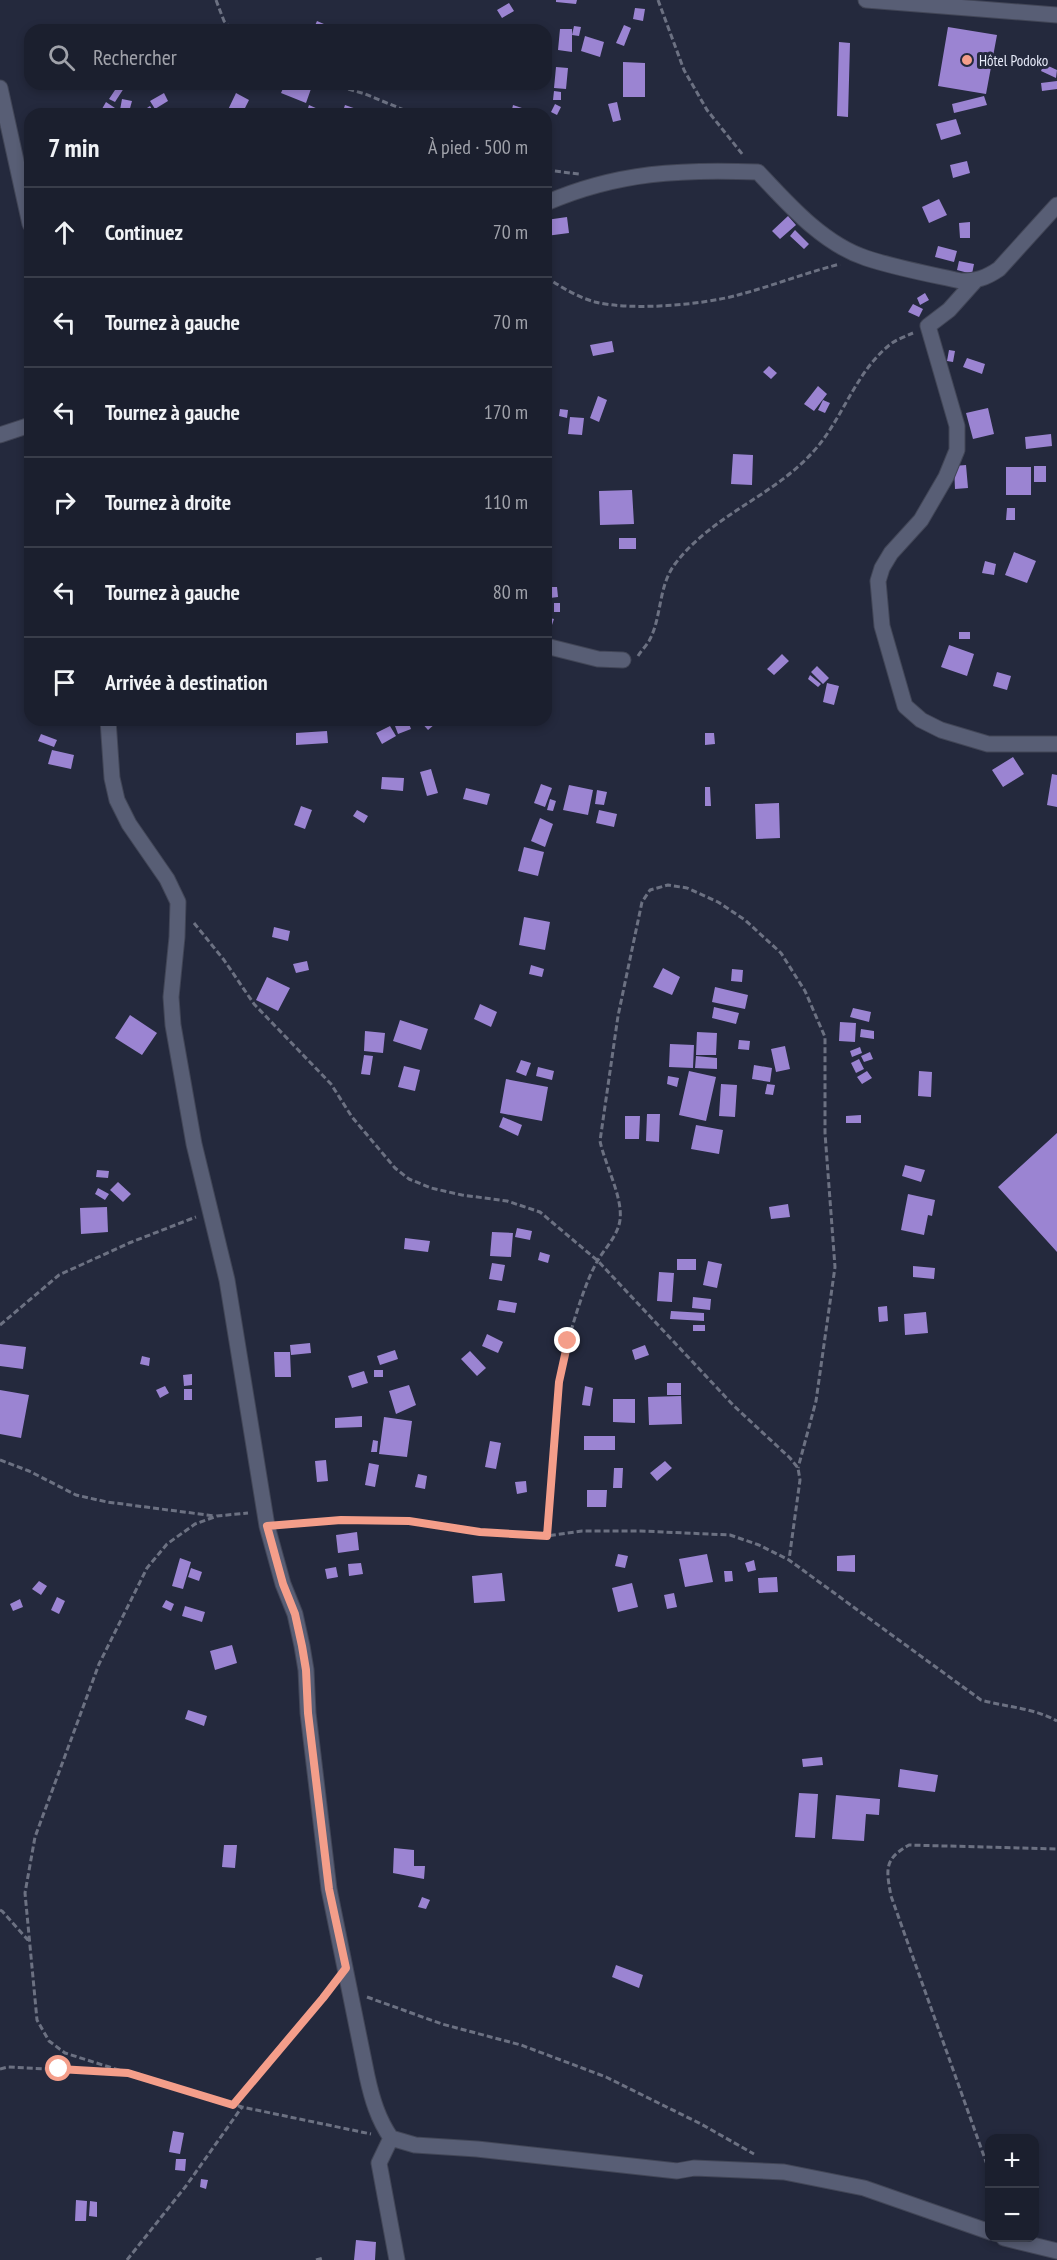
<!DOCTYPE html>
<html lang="fr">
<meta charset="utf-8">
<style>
body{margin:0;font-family:"PT Sans Narrow",sans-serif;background:#242736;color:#f1f3f6}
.controls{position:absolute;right:18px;bottom:18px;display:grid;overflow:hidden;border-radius:12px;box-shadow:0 3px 9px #0003}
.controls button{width:54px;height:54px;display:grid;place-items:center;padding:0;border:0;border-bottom:2px solid #393d4a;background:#1b1f2e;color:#f1f3f6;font:30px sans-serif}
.stop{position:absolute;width:18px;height:18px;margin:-14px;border:4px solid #f49e8a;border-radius:50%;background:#fff}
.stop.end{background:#f49e8a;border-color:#fff;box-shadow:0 2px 6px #0008}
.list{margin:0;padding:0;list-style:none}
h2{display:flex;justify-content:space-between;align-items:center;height:78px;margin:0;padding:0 24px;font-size:26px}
h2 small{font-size:20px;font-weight:400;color:#a0a2aa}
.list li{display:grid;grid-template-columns:39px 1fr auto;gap:18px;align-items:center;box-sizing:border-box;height:90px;padding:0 24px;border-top:2px solid #393d4a}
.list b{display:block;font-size:22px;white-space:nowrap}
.list em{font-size:20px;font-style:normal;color:#a0a2aa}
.icon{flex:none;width:33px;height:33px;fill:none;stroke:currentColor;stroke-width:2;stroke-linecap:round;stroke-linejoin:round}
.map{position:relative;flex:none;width:1057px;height:2260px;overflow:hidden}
.search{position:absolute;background:#1b1f2e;box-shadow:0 3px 9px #0003;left:24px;top:24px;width:528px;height:66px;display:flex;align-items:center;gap:15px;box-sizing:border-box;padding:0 21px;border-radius:18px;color:#a0a2aa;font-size:22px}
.panel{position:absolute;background:#1b1f2e;box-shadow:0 3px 9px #0003;left:24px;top:108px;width:528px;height:618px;border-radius:18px}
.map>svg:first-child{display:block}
.building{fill:#9b84d2}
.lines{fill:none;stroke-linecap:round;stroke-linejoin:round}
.street-casing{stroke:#424657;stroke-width:17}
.path{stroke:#6c7182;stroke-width:3;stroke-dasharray:6 3;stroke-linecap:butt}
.street{stroke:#585e75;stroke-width:15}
.route{stroke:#f49e8a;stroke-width:8}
.poi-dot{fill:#f49e8a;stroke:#24293d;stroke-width:2}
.labels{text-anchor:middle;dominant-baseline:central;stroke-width:6;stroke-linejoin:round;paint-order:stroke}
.poi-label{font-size:15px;fill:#e7ebf9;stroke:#24293d;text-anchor:start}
</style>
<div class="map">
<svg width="1057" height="2260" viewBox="0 0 1057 2260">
<rect width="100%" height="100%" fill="#24293d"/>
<path class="building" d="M556,0H577L576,4L556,2Z
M509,3L514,11L502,18L497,10Z
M635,8L645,9L643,21L633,19Z
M317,21L338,30H313Z
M624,25L631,28L624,46L616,43Z
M574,26L581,27L579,36L572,35Z
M948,27L997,35L986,94L938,86Z
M560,29H572V52L558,50Z
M585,36L604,42L600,57L581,51Z
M839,42L850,43L848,117L837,116Z
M623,62L645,63V97H623Z
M1044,64L1057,70L1056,78L1041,71Z
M556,67L568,68L566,89L554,88Z
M1057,81V89L1042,91L1041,83Z
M119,84L126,85L115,102L109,99Z
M285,84L312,86L306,103L281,93Z
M554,91L561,92V100H553Z
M164,93L168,101L155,109L150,101Z
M236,93L249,100L242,114H226Z
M984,96L987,105L954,113L952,104Z
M122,99L132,101L129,112L120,110Z
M106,102L115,108L125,114H99Z
M617,102L621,120L613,122L608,104Z
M555,104L561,107L557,115L551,112Z
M309,105L329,114H306Z
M345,105L365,112L364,114H342Z
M513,105L522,108L520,114H511Z
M150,106L155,114H138Z
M956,119L961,134L941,140L936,124Z
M967,161L970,173L953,178L950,165Z
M939,199L947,215L929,223L922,207Z
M788,216L796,225L780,239L772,231Z
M567,217L569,233L546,236V220Z
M970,222V238H960L959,223Z
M795,230L809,244L804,249L790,236Z
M938,246L957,251L954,262L935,257Z
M959,261L974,264L972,274L957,270Z
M925,293L929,300L920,305L917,298Z
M913,304L923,309L919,317L908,312Z
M612,341L614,352L593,356L590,345Z
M949,350L955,351L953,362L947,361Z
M967,358L985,364L982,374L963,367Z
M769,366L777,373L771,379L763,372Z
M818,386L827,394L814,411L804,404Z
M598,396L607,400L599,422L590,418Z
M823,400L830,403L825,413L818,410Z
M988,408L994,434L973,439L966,413Z
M560,409L568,410L567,418L559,416Z
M570,417L584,418L582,435L568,434Z
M1051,434L1052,446L1026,449L1025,437Z
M733,454L753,455L752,485L731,484Z
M966,465L968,488L955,489L954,466Z
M1034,466H1046V482H1034Z
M1006,467H1031V495H1006Z
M632,490L634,524L600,525L599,491Z
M1007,508H1015V520H1006Z
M619,538H636V549H619Z
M1014,552L1036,561L1027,583L1005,575Z
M985,561L996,564L994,575L982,573Z
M549,587H557L558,597L550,598Z
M554,603H560V612H554Z
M546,617L554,619L551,628L546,627Z
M959,632H970V639H959Z
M949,645L974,654L967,676L941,667Z
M782,654L789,661L774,675L767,669Z
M817,666L829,678L823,684L811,672Z
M997,672L1011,676L1007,690L993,686Z
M810,675L821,684L818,687L808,679Z
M827,683L839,686L834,705L823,702Z
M421,720H432L435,724L428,730L420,721Z
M408,721L411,729L398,734L395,726Z
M390,726L396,736L382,744L376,733Z
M327,731L328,743L296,745V733Z
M705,733H714L715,744L705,745Z
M41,734L57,740L54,747L38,741Z
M52,750L74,755L71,769L48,764Z
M1013,757L1024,774L1003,787L992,770Z
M431,769L438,793L427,796L420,772Z
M1052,774L1057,775V807L1047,805Z
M382,777L404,778L403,791L381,789Z
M541,784L552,788L545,807L534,803Z
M569,785L593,790L588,815L563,810Z
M705,787H710L711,806H705Z
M466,788L490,794L487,805L463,799Z
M597,790L607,792L604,805L595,804Z
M550,799L556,801L553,811L547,810Z
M779,803L780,838L756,839L755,804Z
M301,806L312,810L305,829L294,825Z
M357,810L368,816L364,823L353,816Z
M599,810L617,814L614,827L596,823Z
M540,818L553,824L545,847L531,841Z
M524,847L544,852L538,876L518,871Z
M524,917L550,922L545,950L519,945Z
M274,927L290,931L288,941L272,937Z
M307,961L309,970L296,973L293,964Z
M531,965L544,969L542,977L529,974Z
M663,968L680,977L672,995L653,987Z
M732,969L743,970L742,982L731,981Z
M267,977L290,988L278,1011L256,1000Z
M715,987L748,995L745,1009L712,1002Z
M480,1004L497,1012L491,1027L474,1019Z
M714,1007L739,1013L736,1024L712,1018Z
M853,1008L871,1012L869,1022L850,1017Z
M130,1015L157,1033L142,1055L115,1038Z
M400,1020L428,1029L421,1050L393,1041Z
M840,1022L856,1023L855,1042L839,1041Z
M861,1029L874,1031V1039L860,1037Z
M365,1031L385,1033L383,1053L364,1051Z
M697,1032L717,1033L716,1055H696Z
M739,1040L750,1041L749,1050L738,1049Z
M670,1044L694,1045L693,1068L669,1067Z
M785,1046L790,1069L776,1072L771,1049Z
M860,1047L862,1053L852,1057L850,1051Z
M870,1052L873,1059L864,1062L861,1056Z
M364,1055L373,1056L370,1075L361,1074Z
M696,1056L717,1058V1069L695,1068Z
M859,1059L864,1069L856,1073L851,1063Z
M521,1060L531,1063L526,1076L516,1072Z
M754,1065L772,1068L770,1082L752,1079Z
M404,1066L420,1070L415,1091L398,1087Z
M538,1067L554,1071L552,1080L536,1076Z
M689,1071L716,1077L706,1121L679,1115Z
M867,1071L872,1078L862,1084L857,1077Z
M919,1071L932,1072L931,1097L918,1096Z
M668,1076L679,1078L677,1087L667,1084Z
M506,1079L548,1087L542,1121L500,1113Z
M721,1084L737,1085L735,1117L719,1116Z
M767,1084L775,1085L773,1095L765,1094Z
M647,1114H660L659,1142L646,1141Z
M861,1115V1123H846V1116Z
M625,1116H640L639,1139H625Z
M503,1117L522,1125L518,1136L499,1127Z
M696,1125L723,1130L719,1154L691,1149Z
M1057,1133V1252L998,1187Z
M905,1165L925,1170L921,1182L902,1176Z
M97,1170L109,1171L108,1178L96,1177Z
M118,1182L131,1194L123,1202L110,1190Z
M98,1188L109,1194L105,1200L95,1194Z
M908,1194L935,1200L932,1216L928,1215L924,1235L901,1230Z
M788,1204L790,1217L771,1219L769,1207Z
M107,1207L108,1232L81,1234L80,1208Z
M517,1228L532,1231L530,1240L515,1237Z
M492,1232L513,1233L511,1257L490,1256Z
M405,1238L430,1241L428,1252L404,1249Z
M540,1252L550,1255L548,1263L538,1260Z
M677,1259H696V1270H677Z
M708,1261L722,1264L717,1288L703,1285Z
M492,1263L505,1265L502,1281L489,1279Z
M913,1266L935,1268L934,1279L913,1277Z
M659,1272L674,1273L672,1302L657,1301Z
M693,1297L711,1299L710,1310L692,1308Z
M499,1300L517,1303L515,1313L497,1310Z
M887,1306L888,1321L879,1322L878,1307Z
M671,1311L704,1313V1321L670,1319Z
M926,1312L928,1333L905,1335L904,1314Z
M693,1325H705V1331H693Z
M487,1334L503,1342L498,1353L482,1346Z
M310,1343L311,1353L291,1355L290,1345Z
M0,1344L26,1347L23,1369L0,1366Z
M645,1345L649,1355L635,1360L632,1350Z
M395,1350L398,1359L380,1365L377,1356Z
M470,1351L486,1368L477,1376L461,1359Z
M274,1352H290L291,1377H275Z
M142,1356L150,1358L149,1366L140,1364Z
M374,1370H383V1377H374Z
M364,1371L368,1383L352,1388L348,1376Z
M192,1374V1385L184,1386L183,1375Z
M667,1383H681V1395H667Z
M409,1385L416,1405L396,1414L389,1391Z
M165,1386L169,1393L160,1398L156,1390Z
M585,1386L593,1388L590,1406L582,1405Z
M184,1389H192V1400H184Z
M0,1390L29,1395L21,1438L0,1434Z
M681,1396L682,1424L649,1425L648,1397Z
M613,1399H635V1423L613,1422Z
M362,1416V1427L335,1428V1418Z
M384,1417L412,1421L407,1457L379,1454Z
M584,1436H615V1450H584Z
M373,1440L378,1441L377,1452H371Z
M490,1441L501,1443L496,1469L485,1467Z
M326,1460L328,1481L317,1482L315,1461Z
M665,1461L672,1468L657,1481L650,1473Z
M369,1463L379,1465L375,1487L365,1485Z
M614,1468H623L622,1488H613Z
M418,1474L427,1476L425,1489L415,1487Z
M526,1481L527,1492L517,1494L515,1482Z
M587,1490H607L606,1507H587Z
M357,1532L359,1550L338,1553L336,1535Z
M618,1554L628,1556L625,1568L615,1566Z
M707,1554L713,1582L685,1587L679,1559Z
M855,1555V1572L837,1571V1556Z
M180,1558L191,1562L183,1589L172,1586Z
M754,1560L756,1570L748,1572L745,1563Z
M361,1563L363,1574L349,1576L348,1564Z
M336,1567L338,1577L327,1579L325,1569Z
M191,1568L202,1572L199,1581L188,1577Z
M724,1571H732L733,1581L725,1582Z
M502,1573L505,1601L474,1603L472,1576Z
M777,1577L778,1592L759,1593L758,1578Z
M39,1581L47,1586L41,1595L32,1589Z
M632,1583L638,1607L618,1612L612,1588Z
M674,1593L677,1607L667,1609L664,1595Z
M57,1597L65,1601L59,1614L51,1610Z
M20,1599L23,1607L13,1611L10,1604Z
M166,1600L174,1604L171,1611L162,1607Z
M185,1606L205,1612L202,1622L182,1616Z
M232,1645L237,1663L215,1670L210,1651Z
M188,1710L207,1716L204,1726L185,1719Z
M822,1757L823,1765L803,1767L802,1759Z
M900,1769L938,1775L935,1792L898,1787Z
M799,1793L818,1794L815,1838L795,1837Z
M836,1795L880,1799L879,1815L866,1814L864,1841L832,1839Z
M224,1845H237L235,1868L222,1867Z
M394,1848L414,1850V1866H425L424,1879L393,1873Z
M422,1897L430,1900L426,1909L418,1907Z
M616,1965L643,1975L639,1988L612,1977Z
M173,2131L184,2133L180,2154L169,2152Z
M176,2159H186L185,2171L175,2170Z
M201,2179L208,2180L206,2189L200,2187Z
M76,2200L87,2201L86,2221H75Z
M90,2201L97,2202V2217L89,2216Z
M356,2240L376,2242L375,2260H354Z"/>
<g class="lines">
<g class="street-casing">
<path id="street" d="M866,0L1057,15
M0,88L30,224
M546,203C617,172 682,169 758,172C788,204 823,244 866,258C896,268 929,274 961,281C976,281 986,278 999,269L1057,205
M975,281L949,310L928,326L957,426V450L946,477L921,520L891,553L882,568L878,581L882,626L905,706L921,720L941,730L988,744H1057
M0,435L30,425
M546,646L598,659L623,660
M108,720L112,778L117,800L129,824L167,879L178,902L177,937L171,997L173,1025L194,1144L227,1280L267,1526L283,1584L295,1614L302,1646L306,1670L308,1713L329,1889L367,2076C372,2099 378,2119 391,2138L415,2145L477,2149L677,2171L694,2168L784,2172L864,2188L990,2232
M391,2138L379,2163L397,2260
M1004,2238L1057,2251"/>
</g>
<path class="path" d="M216,0L224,21L232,30
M658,0L684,70L707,110L743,155
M331,84L365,94L414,114
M546,170L579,174
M546,277C561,287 577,297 595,302C632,311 702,305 738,295C772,286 805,273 840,264
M638,656C641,651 646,646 649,641C662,618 658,586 675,564C712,515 772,497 812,453C843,420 855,371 892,343C898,339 906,336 913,333
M194,923L224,960L254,1004L331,1084L352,1117L395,1168L409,1179L431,1188L462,1195L507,1201L540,1212L598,1261L734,1406L790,1458L798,1468L800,1480L789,1560
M0,1325L59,1275L129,1243L196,1217
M0,1460L29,1471L76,1495L107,1502L215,1516
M281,1524L341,1520L409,1521L480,1532L547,1536L582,1531H641L730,1535L759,1545L789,1560L981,1700C1006,1707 1034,1708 1057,1721
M547,1536C552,1471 551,1404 568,1341C575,1317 586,1280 598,1260C606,1247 618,1235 620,1220C623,1197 605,1165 600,1141L618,1016L642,902L650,890L668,885L687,888L718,902L745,920L781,953L805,991L825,1037V1133L835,1267L816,1401L798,1468
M0,1910L2,1911L28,1940
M367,1997L442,2024L521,2045L606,2077L701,2124L754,2154
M0,2069L8,2067L128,2073L242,2107L371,2134
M128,2073L65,2053L49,2041L37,2020L25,1893L35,1837L99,1664L147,1568L167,1544L195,1524L217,1516L248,1513
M233,2105L332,1986
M990,2173L891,1896C886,1869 884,1859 909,1845L1057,1849
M127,2260L186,2186L242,2107
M316,2260L323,2258"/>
<use href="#street" class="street"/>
</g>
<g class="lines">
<path class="route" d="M59,2069L128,2073L233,2105L323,1998L346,1968L329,1889L308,1713L306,1670L302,1646L295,1614L283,1584L267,1526L341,1520L409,1521L480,1532L547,1536L559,1382L568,1341"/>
</g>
<circle class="poi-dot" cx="967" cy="60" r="6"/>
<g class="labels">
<g class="poi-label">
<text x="979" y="60">Hôtel Podoko</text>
</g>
</g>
</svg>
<div class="controls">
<button>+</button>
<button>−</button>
</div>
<div class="stop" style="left:59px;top:2069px"></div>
<div class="stop end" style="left:568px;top:1341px"></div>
<div class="search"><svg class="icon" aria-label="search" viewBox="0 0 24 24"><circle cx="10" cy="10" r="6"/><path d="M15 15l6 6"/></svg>Rechercher</div>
<section class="panel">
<h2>7 min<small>À pied · 500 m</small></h2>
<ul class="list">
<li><svg class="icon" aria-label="ahead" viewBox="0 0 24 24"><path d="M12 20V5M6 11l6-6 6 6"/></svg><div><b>Continuez</b></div><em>70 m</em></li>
<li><svg class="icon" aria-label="left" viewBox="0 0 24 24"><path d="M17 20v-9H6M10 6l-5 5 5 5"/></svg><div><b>Tournez à gauche</b></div><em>70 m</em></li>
<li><svg class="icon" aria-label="left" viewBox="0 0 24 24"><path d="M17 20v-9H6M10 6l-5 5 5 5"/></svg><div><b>Tournez à gauche</b></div><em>170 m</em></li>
<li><svg class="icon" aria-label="right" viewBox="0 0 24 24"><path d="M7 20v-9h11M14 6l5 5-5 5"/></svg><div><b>Tournez à droite</b></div><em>110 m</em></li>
<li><svg class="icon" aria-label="left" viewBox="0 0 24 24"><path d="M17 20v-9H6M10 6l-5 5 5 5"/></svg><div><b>Tournez à gauche</b></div><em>80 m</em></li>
<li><svg class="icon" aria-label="arrive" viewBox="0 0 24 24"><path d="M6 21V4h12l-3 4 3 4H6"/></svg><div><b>Arrivée à destination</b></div></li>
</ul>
</section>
</div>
